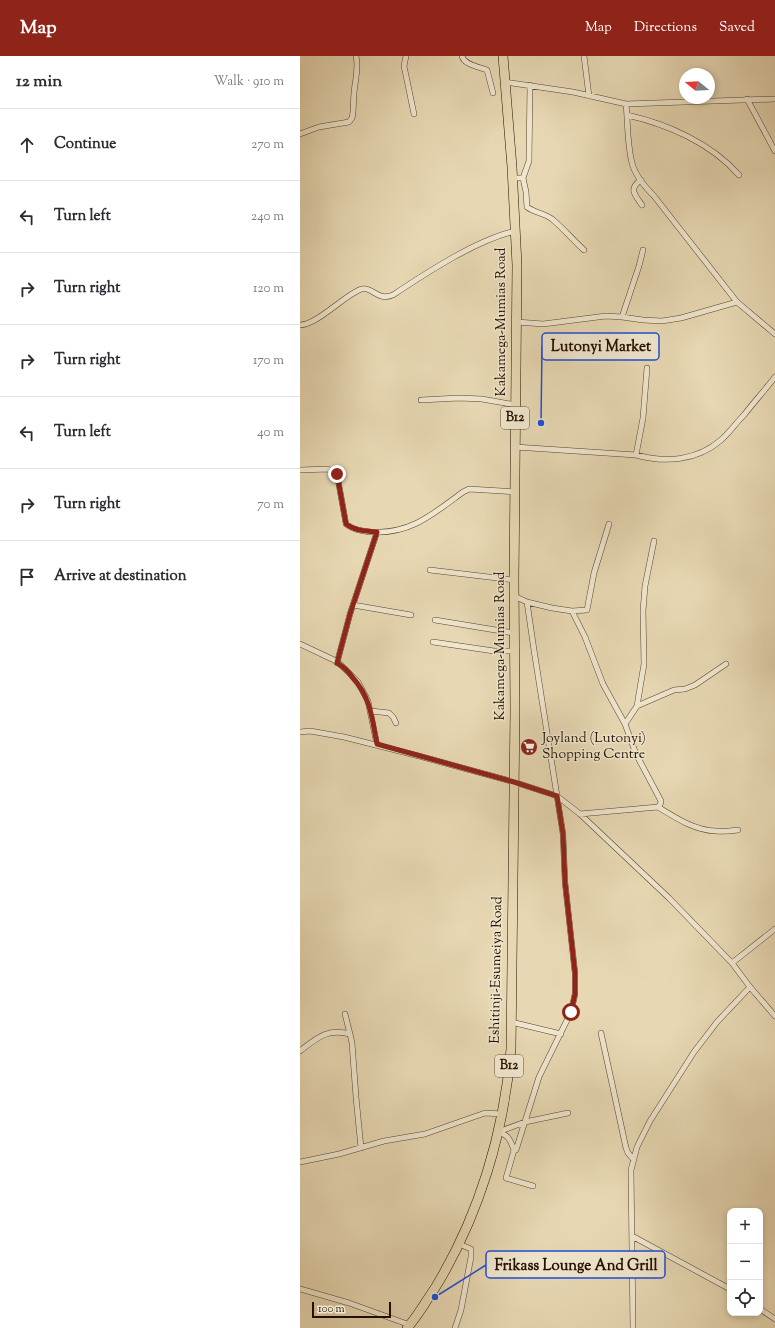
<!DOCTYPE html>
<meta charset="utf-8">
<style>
body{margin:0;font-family:"Sorts Mill Goudy",serif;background:#f2f2f3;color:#2b2b33}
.controls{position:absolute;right:12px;bottom:12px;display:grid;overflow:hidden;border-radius:8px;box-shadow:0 2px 6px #0003}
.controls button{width:36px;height:36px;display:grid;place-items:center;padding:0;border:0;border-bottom:1px solid #e1e1e2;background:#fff;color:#2b2b33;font:20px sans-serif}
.compass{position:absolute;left:379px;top:12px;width:36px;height:36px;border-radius:50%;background:#fff;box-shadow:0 2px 6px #0003;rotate:288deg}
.scale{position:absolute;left:12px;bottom:10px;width:79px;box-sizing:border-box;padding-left:4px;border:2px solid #251000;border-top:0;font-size:11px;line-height:14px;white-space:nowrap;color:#251000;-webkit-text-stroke:3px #efe6ce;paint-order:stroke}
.stop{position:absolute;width:12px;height:12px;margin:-9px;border:3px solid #8f2418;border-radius:50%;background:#fff}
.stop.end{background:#8f2418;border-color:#fff;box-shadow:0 1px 4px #0008}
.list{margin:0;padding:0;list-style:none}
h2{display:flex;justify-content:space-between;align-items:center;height:52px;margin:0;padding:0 16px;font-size:17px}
h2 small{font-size:13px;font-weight:400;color:#7c7c81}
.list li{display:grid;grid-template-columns:26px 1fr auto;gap:12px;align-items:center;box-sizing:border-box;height:72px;padding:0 16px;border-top:1px solid #e1e1e2}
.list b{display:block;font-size:15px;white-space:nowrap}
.list em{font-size:13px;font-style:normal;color:#7c7c81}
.icon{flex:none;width:22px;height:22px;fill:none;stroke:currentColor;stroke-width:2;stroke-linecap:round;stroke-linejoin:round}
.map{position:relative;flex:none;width:475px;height:1272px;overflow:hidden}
header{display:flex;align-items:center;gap:24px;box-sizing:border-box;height:56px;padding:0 20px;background:#8f2418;color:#fff}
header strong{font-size:19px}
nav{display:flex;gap:22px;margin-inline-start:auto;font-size:14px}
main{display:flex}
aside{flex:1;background:#fff}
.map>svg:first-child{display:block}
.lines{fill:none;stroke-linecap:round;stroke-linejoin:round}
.street-casing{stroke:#56422d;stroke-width:6}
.highway-casing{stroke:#251000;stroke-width:10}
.street{stroke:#efe6ce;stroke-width:5}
.highway{stroke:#e7d8b3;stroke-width:9}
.route{stroke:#8f2418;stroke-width:5}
.labels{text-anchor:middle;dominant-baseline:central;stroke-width:3;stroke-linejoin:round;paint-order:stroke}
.shield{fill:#efe6ce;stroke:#62503e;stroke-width:1}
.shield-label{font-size:13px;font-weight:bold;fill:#251000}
.street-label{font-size:14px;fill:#251000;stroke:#efe6ce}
.poi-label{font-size:14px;fill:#251000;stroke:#efe6ce;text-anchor:start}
.leader{fill:none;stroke:#1d4ed8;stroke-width:1.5}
.callout-dot{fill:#1d4ed8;stroke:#efe6ce;stroke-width:1.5}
.callout{fill:#efe6ce;stroke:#1d4ed8;stroke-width:1.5}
.callout-label{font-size:15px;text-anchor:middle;font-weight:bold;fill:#251000}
</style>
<header>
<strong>Map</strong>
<nav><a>Map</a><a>Directions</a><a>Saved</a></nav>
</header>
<main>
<aside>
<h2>12 min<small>Walk · 910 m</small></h2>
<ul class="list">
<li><svg class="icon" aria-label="ahead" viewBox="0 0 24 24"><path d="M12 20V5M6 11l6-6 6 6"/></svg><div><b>Continue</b></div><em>270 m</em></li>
<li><svg class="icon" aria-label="left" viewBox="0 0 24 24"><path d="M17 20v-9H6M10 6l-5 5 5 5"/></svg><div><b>Turn left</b></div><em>240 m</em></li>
<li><svg class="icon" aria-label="right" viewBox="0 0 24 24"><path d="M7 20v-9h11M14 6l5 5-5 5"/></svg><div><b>Turn right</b></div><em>120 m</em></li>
<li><svg class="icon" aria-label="right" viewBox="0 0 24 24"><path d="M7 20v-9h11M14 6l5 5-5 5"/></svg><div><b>Turn right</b></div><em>170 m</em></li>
<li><svg class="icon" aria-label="left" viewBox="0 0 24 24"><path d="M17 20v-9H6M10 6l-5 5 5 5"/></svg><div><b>Turn left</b></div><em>40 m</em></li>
<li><svg class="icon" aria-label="right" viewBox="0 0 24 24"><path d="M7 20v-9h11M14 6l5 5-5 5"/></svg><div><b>Turn right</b></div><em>70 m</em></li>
<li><svg class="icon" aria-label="arrive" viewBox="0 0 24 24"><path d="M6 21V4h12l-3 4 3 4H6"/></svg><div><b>Arrive at destination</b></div></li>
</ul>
</aside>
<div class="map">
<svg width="475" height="1272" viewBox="0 0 475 1272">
<rect width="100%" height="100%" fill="#e7d8b3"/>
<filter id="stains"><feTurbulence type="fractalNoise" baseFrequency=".005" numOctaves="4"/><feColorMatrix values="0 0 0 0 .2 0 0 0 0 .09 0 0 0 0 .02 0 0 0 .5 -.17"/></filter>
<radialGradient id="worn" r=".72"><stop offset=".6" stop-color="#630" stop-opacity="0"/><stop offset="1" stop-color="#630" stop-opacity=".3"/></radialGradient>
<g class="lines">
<g class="street-casing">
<path id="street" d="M106,0L104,10L114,58
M162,0C164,9 180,11 187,14L193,37
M284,0L289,40
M205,26L273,36L326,48L475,43
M447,43L475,95
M326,48C328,67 327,88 332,107C335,119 345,131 354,140L437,246L475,278
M327,59C367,68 411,87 439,119
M0,78L19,71L49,66L52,62C54,54 53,46 54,37C55,24 59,13 56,0
M213,122H223L229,105L230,29
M223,122L226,136L227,151C235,157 244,157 252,163C263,172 273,184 284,194
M341,124C328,133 335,139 342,149
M322,261L339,210L343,194
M217,266L243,268L306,260L322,261L343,264L362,265L381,262L437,246
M0,269C16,269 43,241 59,234C72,228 76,246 93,239C126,217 178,183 216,175
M121,344L159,342L182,343L216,349
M215,391L336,399C365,407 397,405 421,384C429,377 436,367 444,359C454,346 465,334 475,321
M336,399L343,362L347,312
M0,414L28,413L37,418L46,468C53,474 63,475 72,476C111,478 133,458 163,436L169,433L216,436
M130,514L214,524
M227,546L252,552L272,555
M53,549L111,559
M135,564L214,577
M133,586L194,595H214
M0,588L34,604L41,609L58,626L68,645L77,689
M37,607L50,558L77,476
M337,650L374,634L385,633L395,629L426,608
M71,655L89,657L93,661L96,667
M325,668L337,650L344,608L343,555L345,530L354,485
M0,676L10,675L44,681L119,700L214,726L257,740L280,758L369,842L432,907L450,931L475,960
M358,751C376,762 394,774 416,775C423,776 431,775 438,774
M280,758L358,751L360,749L361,745L336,698L325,668L303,628L285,581L272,555L287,554L294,517L309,468
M432,907L475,873
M45,958L50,978
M211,966L261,978
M301,977L326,1092L328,1097L334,1104
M0,995C17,982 27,972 50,978L52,987L56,1041L61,1092
M198,1076C209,1079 210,1084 214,1094H216L239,1021L271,956L275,938V917L265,826L263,778L234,594L227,546L214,540
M198,1076L225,1066L268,1057
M214,1094L206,1122L233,1130
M0,1106L39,1098L84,1085L125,1078L185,1057L202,1058
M332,1180L430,1233
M0,1233L49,1247L110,1269
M460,1253L475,1263
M155,1272L161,1254L171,1201V1193L159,1188
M333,1272L331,1114L337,1091L350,1065L394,996L417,966L450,931"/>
</g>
<g class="highway-casing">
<path id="highway" d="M107,1272C118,1260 126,1245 135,1232C179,1160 204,1077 211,993L215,654L214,524L217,209L212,111L203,0"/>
</g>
<use href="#street" class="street"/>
<use href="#highway" class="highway"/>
</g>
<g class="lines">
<path class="route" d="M37,418L46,468C55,475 66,475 77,476L50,558L37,607C44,611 49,616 53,622C71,642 72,663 77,688L214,726L257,740L263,778L265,826L275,917V938L271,956"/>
</g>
<defs>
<g id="supermarket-disc" transform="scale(0.9)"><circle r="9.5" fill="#8f2418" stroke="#efe6ce"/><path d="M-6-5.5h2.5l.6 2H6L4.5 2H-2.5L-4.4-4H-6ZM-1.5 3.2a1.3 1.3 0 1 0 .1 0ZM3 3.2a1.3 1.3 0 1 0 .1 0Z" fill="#fff"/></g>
</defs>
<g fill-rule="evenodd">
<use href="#supermarket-disc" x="229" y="691"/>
</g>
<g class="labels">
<g class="shield">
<rect x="201" y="351" width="28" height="22" rx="3"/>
<rect x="195" y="999" width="28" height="22" rx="3"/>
</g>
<g class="shield-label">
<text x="215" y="362">B12</text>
<text x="209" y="1010">B12</text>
</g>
<g class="street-label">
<text transform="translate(202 266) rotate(-90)">Kakamega-Mumias Road</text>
<text transform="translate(201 590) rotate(-90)">Kakamega-Mumias Road</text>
<text transform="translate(197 914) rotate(-89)">Eshitinji-Esumeiya Road</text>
</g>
<g class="poi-label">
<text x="242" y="683">Joyland (Lutonyi)<tspan x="242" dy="16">Shopping Centre</tspan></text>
</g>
</g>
<path class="leader" d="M241 367L242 290M135 1241L186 1209"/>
<g class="callout-dot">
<circle cx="241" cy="367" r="4"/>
<circle cx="135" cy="1241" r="4"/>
</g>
<g class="callout">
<rect x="242" y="277" width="117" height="27" rx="4"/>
<rect x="186" y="1195" width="179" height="27" rx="4"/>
</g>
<g class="callout-label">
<text x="301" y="295">Lutonyi Market</text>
<text x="276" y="1214">Frikass Lounge And Grill</text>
</g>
<rect width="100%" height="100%" filter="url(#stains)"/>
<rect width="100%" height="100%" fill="url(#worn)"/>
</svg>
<div class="controls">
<button>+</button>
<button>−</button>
<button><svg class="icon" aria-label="locate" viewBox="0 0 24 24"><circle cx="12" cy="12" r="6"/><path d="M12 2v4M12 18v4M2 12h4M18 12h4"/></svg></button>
</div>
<svg class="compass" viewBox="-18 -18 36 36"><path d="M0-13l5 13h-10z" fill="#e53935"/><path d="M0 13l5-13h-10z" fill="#7c7c81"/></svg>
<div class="scale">100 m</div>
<div class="stop" style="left:271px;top:956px"></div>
<div class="stop end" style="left:37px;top:418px"></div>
</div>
</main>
